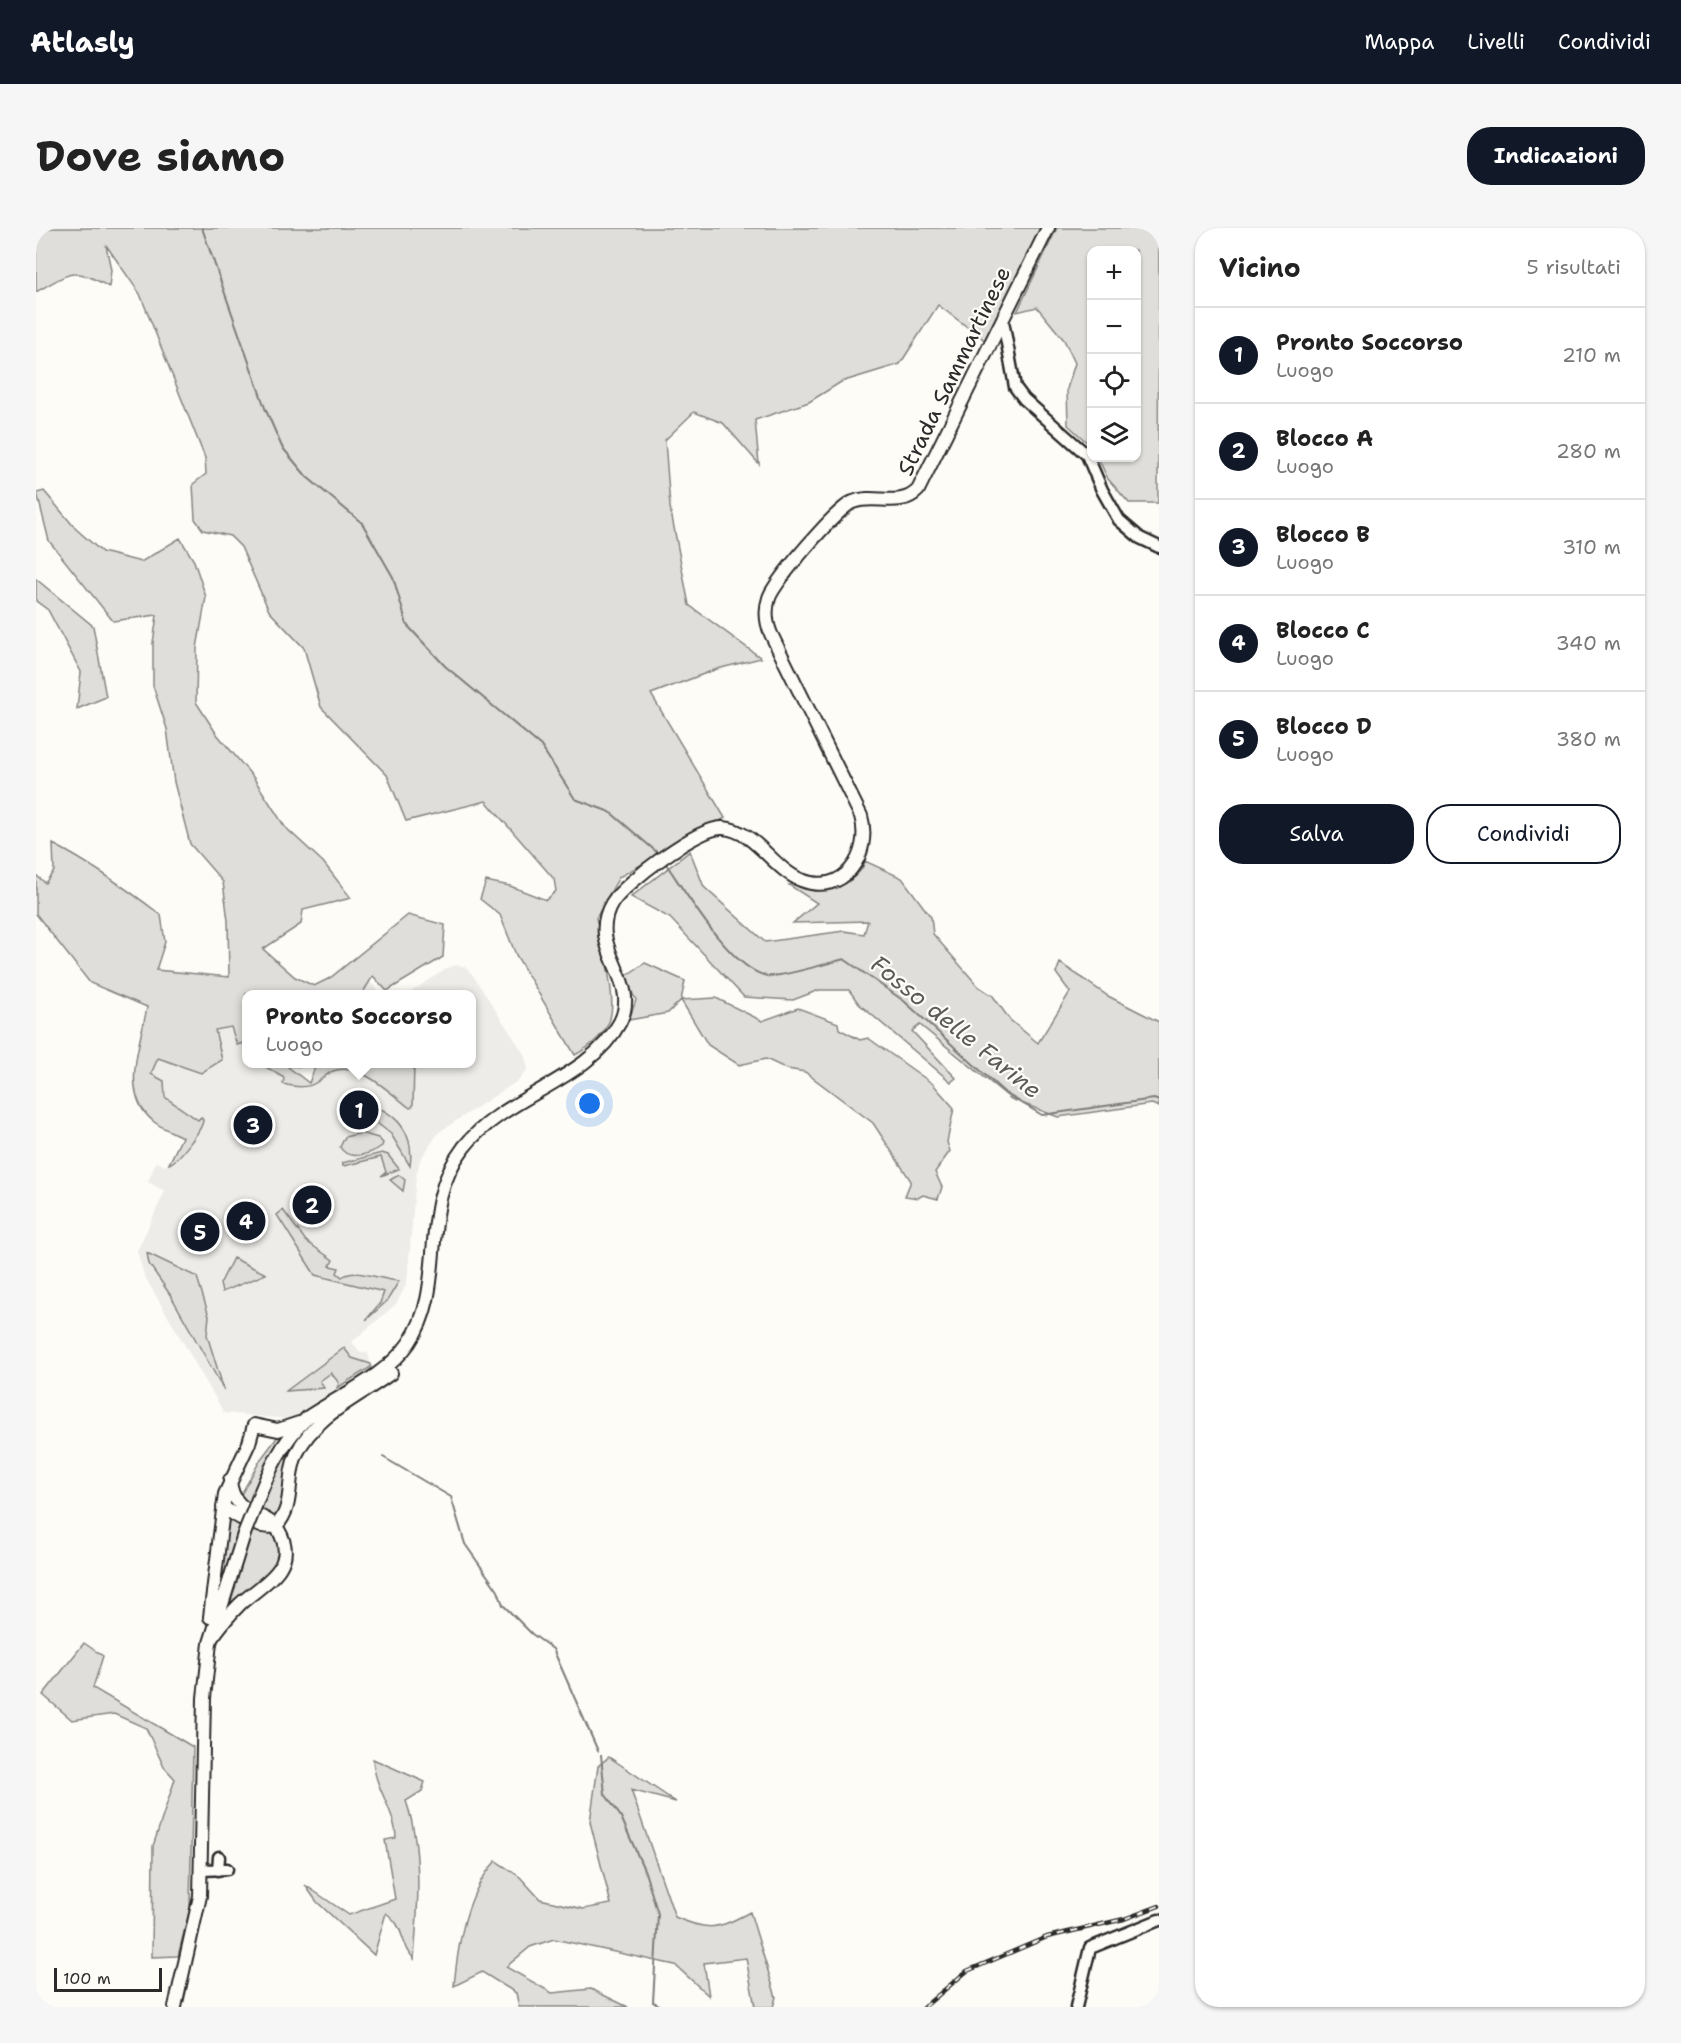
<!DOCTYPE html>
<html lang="it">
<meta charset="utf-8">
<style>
body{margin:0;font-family:"Shantell Sans",sans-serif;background:#f6f6f6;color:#222}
.controls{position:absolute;right:18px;top:18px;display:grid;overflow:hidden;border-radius:12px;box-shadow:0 2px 4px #0004}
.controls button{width:54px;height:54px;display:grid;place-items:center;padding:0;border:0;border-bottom:2px solid #e0e0e0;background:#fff;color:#222;font:30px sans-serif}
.scale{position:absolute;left:18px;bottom:15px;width:108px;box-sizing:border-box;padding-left:6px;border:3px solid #2b2b2b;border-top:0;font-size:16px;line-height:21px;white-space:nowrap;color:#2b2b2b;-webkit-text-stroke:4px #fdfcf7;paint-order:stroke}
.you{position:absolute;left:554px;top:876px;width:21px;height:21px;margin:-15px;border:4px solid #fff;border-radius:50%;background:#1a73e8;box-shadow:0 0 0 9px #1a73e833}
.badge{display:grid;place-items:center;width:39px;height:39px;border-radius:50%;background:#111827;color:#fff;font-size:20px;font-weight:700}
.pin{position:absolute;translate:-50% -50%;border:3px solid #fff;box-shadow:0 2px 6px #0006}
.popup{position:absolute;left:206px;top:762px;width:234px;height:78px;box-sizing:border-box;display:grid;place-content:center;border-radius:12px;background:#fff;filter:drop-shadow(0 2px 4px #0005);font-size:20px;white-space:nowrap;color:#767676}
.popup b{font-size:22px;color:#222}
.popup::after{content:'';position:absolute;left:50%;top:100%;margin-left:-12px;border:12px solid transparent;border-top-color:#fff}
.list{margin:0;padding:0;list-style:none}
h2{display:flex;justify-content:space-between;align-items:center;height:78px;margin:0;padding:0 24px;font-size:26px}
h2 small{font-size:20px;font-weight:400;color:#767676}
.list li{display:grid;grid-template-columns:39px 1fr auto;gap:18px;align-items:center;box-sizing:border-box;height:96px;padding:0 24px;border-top:2px solid #e0e0e0}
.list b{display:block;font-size:22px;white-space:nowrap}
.list p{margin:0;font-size:20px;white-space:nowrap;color:#767676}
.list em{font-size:20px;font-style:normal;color:#767676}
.actions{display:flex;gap:12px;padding:18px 24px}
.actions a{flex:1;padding:14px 0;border:2px solid #111827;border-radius:24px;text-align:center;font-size:21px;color:#111827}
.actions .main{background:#111827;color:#fff}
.icon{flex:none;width:33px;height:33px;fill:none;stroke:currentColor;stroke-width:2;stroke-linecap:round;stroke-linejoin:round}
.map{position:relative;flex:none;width:1123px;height:1779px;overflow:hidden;border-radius:24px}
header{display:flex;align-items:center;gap:36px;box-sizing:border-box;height:84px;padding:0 30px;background:#111827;color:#fff}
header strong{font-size:28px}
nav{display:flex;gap:33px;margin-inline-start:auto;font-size:21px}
.intro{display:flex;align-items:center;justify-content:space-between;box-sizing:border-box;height:144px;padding:0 36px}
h1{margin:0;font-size:42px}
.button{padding:15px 27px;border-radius:24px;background:#111827;color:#fff;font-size:21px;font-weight:700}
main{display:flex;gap:36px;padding:0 36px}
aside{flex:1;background:#fff;border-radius:24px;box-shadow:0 2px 4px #0004}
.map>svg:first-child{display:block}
.built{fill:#edece8}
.green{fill:#dfdeda;stroke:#858482;stroke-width:1.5;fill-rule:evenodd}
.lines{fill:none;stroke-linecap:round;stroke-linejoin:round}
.stream{stroke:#7e7d7b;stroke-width:2}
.minor-casing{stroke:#2b2b2b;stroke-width:15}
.major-casing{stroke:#2b2b2b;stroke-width:16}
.minor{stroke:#fdfcf7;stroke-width:10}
.major{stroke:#fdfcf7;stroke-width:12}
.rail-casing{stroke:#2b2b2b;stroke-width:4.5}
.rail{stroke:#fdfcf7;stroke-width:2;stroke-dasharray:7;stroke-linecap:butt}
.major-bridge-casing{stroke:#2b2b2b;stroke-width:16;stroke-linecap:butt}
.major-bridge{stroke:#fdfcf7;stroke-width:12}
.labels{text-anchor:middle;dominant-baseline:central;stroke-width:4.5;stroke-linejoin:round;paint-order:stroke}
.street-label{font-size:22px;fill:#2b2b2b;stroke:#fdfcf7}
.water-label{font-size:24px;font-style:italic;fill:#5b5b5a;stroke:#fdfcf7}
</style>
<header>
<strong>Atlasly</strong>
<nav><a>Mappa</a><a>Livelli</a><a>Condividi</a></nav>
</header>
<div class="intro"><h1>Dove siamo</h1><a class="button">Indicazioni</a></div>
<main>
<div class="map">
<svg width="1123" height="1779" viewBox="0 0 1123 1779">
<rect width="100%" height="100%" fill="#fdfcf7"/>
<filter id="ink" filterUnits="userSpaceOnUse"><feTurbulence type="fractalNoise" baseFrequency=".0167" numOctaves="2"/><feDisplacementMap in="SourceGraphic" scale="12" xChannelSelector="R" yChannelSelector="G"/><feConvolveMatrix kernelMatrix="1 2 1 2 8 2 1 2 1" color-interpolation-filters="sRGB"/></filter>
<g filter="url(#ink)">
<path class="built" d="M421,737L429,739L436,746L488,826L492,841L483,852L403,904L384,932L380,948L371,1055L360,1076L316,1114L324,1124L332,1125L335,1139L265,1187L251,1191L188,1185L108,1047L101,1023L129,963L112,954L120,934L130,938L146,909L117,893L101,873L97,852L111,779L210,800V836H248L272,856L281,836H436V766H372L411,740Z
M332,753L335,755L346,766H326Z"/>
<path class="green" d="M0,0H1004L950,113L902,77L864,136L805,154L773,174L719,192L723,236L687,195L658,184L629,212L634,279L653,377L725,430L681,441L615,466L689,590L583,649L560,690C566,716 579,761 575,786C573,804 554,819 539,827L480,727L464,687L444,671L450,653L474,658L510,672L520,663L518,651L450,573L370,593L351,547L285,479L268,420L233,383L205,319L194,308L167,302L159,291L157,256L170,246L169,230L104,66L70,17L75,42L73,59C36,37 35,45 0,64Z
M1021,0H1123L1122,275H1093L1072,251L1062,230H1100V22H1056L1055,218L1032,197L1031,161L1039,135L1028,112L1001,79L981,84Z
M8,263L40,301L66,324L105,334L144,310L158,333L170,369L161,420L160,474L180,505L217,549L249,599L287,634L315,670L267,682L265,696L227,721L259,749L278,758L294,750L372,687L409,697L407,729L351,763L337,748L326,766H210V821L207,815L201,817L195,799L179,802L186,832L165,845L122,830L115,846L128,853L129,869L162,892L165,889L167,892C167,901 141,934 133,936L146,909C137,904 125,900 117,893C83,865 105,815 111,779L54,755L0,686V647L9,655L18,643L17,616C56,636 91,661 125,687L129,714L120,742L193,749L192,693L187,654L154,616L138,554L131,501L117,458V415L121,387L77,393L13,313L1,265Z
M0,351L57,398L70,469L41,481L45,444L12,382L0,373Z
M654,623L668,659L729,714L808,703L828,706L832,693L757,695L781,675L753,657C765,655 775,662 787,661C803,659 825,650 829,633L866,650L895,689L897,706L942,758L957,768L974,792L1002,815L1034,764L1020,745L1024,735L1072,768L1123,794V879L1116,876L1022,889L975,871L884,797L876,803L920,850L915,854L823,776L813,762H783L757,772L708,769L634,690L595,669Z
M609,735L649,753L645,772L680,770L726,793L762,780L802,795L803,801L824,812L832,810L897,856L918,880L911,914L914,923L899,944L906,959L902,971L887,967L882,970L869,968L875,953L837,895L769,844L751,841L730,831L703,837L672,817L645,772L632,785L593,792L600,772L588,749Z
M225,836H343L348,838L378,836L377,878L374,880C355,866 324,833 297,843C291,846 287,850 281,854C271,861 259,859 247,856L248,850ZM252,838L279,839L273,855L252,839Z
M341,879C367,891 378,910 374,938L355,906L341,895L342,889L339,887Z
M325,905L342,910L347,915L346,918C335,926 312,934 304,919L309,909Z
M346,925L352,927L363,941L345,948L350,944L345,929L307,938L306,935Z
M363,947L369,952L367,963L354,952Z
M247,982L270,1013L297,1032L294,1038L303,1040L301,1045L306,1049C320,1039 343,1052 363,1053L351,1073L330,1092L344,1075L348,1064L279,1047L241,987Z
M111,1025L161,1049L173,1088L171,1107L188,1162L135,1068L113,1036Z
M197,1030L230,1046L186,1064L184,1056Z
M308,1120L316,1130L335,1136V1139L301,1160L303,1155L295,1145L284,1153L288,1160L250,1163Z
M284,1187C262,1219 259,1259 240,1293L203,1270L225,1231L243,1207H249L231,1235L215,1274L269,1198Z
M193,1291L238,1303L245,1318L241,1339L186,1391L204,1304L182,1366Z
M48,1415L67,1428L57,1460L157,1519L154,1680L142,1728L116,1729L117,1618L139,1551L128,1539L110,1500L78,1486L36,1492L7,1467Z
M573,1529L640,1574L595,1562L639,1689C673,1704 682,1701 714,1684L740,1769L737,1779H719L710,1730L668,1735L673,1768L639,1737L518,1711L494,1719L470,1739L516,1765L555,1761L592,1779H483L480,1765L446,1744L418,1758C422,1716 430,1664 460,1633L484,1649L504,1671L547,1681L575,1676L554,1594L562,1538Z
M337,1531L389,1554L386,1563L370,1573C387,1622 382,1680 378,1731C362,1712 370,1700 350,1685L338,1727L281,1674L269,1657L313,1687L359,1671L349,1612L360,1610C359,1581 338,1560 337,1531Z"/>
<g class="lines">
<path class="stream" d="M166,0L229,180L246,219L271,249L326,295L357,349L371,397L409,438L505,518L539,571L574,584L623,626
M628,633C649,663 694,741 731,748C743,750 793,735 808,731L868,773L969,865L1006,887L1118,871L1123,873
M347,1229L415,1269L429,1316L462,1363L467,1377L496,1406L517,1421L562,1523
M565,1527L569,1566L585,1589L609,1644L622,1686L617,1774L627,1779"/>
<g class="minor-casing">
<path id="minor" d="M967,93L979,159L988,171L1051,227L1066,262L1083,292L1104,310L1123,319
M166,1642L191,1641
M182,1642L183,1629
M1040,1779L1054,1720L1123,1692"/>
</g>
<g class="major-casing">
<path id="major" d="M220,1276C232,1244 246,1213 272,1189C305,1167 350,1148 373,1115C413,1057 380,981 428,919C469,867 553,853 584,794C606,751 549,720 576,675C589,655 663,598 687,600C719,602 737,641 765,652C808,669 836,626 825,588L735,406C730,394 729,382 733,370C738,354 801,280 817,274C838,265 864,281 882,262L1012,0
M187,1279C201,1289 222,1302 240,1298C260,1277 249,1250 261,1225C279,1187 323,1169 355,1145
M174,1389L189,1266L213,1215L218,1197L242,1202L263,1195
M177,1408C185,1397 194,1386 204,1376C224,1357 261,1341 245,1307C233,1280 197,1292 194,1252
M139,1779L164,1668L168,1470L174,1415L208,1306"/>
</g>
<use href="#minor" class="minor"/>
<use href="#major" class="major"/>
<g class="rail-casing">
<path id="rail" d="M888,1779L931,1743L1011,1709L1088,1691L1123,1678"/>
</g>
<use href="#rail" class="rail"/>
<g class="major-bridge-casing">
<path id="major-bridge" d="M208,1306L220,1276"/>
</g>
<use href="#major-bridge" class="major-bridge"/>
</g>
</g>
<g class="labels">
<g class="street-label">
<text transform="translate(918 143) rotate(-64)">Strada Sammartinese</text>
</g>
<g class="water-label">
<text transform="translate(920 799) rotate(39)">Fosso delle Farine</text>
</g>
</g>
</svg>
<div class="controls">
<button>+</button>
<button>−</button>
<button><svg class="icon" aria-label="locate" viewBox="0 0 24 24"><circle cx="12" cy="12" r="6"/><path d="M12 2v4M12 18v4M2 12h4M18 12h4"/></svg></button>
<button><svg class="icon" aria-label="layers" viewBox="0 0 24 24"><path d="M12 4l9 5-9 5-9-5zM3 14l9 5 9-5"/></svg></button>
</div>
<div class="scale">100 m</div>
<div class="you"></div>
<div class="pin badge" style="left:323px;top:882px">1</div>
<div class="popup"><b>Pronto Soccorso</b>Luogo</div>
<div class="pin badge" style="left:276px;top:977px">2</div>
<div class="pin badge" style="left:217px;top:897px">3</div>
<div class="pin badge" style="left:210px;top:993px">4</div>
<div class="pin badge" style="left:164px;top:1004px">5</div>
</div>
<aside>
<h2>Vicino<small>5 risultati</small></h2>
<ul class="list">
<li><span class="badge">1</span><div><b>Pronto Soccorso</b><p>Luogo</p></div><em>210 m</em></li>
<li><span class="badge">2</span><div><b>Blocco A</b><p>Luogo</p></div><em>280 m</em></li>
<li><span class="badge">3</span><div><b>Blocco B</b><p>Luogo</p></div><em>310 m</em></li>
<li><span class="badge">4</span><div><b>Blocco C</b><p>Luogo</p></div><em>340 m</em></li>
<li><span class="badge">5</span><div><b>Blocco D</b><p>Luogo</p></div><em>380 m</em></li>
</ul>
<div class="actions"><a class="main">Salva</a><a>Condividi</a></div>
</aside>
</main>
